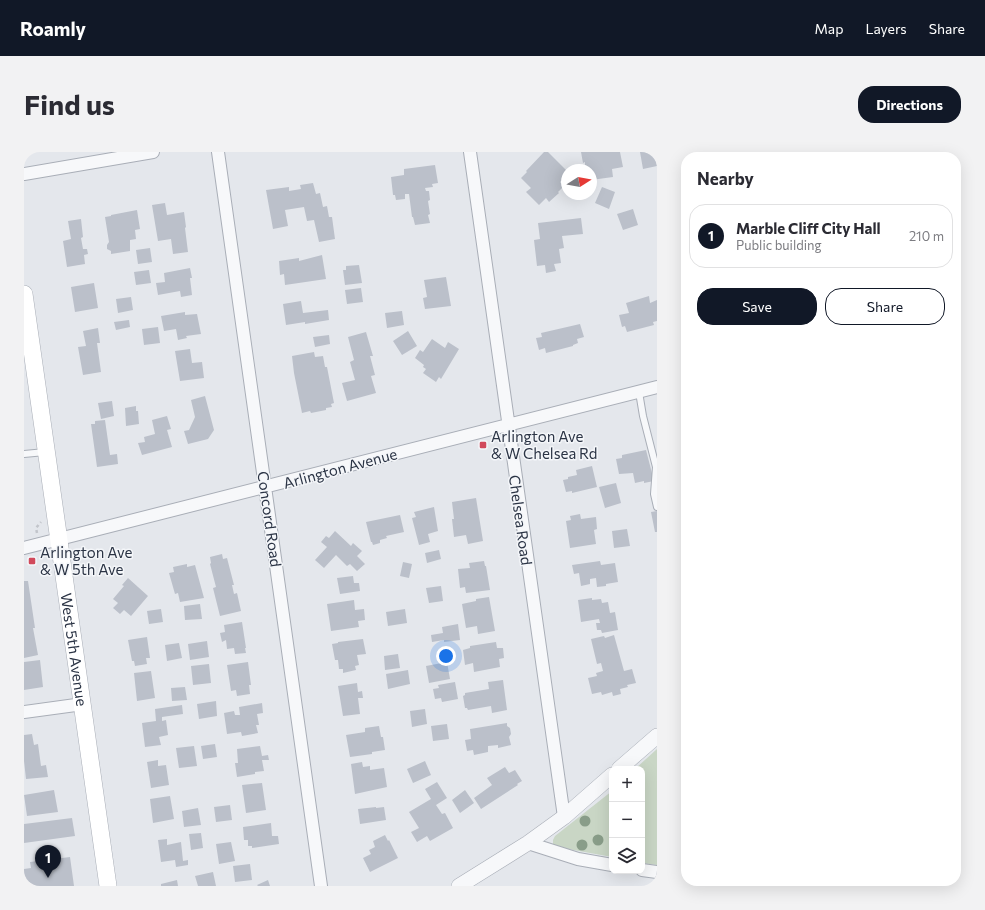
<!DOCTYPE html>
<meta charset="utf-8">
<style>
body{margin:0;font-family:Commissioner,sans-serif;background:#f2f2f3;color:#2b2b33}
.controls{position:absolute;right:12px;bottom:12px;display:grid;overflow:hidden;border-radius:8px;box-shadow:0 4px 16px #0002}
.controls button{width:36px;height:36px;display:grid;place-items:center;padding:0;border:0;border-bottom:1px solid #e1e1e2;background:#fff;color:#2b2b33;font:20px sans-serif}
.compass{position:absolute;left:537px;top:12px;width:36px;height:36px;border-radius:50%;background:#fff;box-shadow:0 4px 16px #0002;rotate:79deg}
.you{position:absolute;left:422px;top:504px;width:14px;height:14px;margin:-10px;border:3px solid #fff;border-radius:50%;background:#1a73e8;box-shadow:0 0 0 6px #1a73e833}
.badge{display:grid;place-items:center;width:26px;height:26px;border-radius:50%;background:#111827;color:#fff;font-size:13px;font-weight:700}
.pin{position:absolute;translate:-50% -33px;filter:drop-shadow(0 1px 2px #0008)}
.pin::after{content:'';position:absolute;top:21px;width:14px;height:12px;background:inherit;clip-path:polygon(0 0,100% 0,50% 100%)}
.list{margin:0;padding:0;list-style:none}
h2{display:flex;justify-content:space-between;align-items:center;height:52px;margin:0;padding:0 16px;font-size:17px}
h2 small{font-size:13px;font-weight:400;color:#7c7c81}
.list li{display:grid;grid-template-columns:26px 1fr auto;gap:12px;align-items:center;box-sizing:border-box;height:64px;margin:0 8px 8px;padding:0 8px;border:1px solid #e1e1e2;border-radius:16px}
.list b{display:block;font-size:15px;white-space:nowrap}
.list p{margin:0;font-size:13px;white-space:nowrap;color:#7c7c81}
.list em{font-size:13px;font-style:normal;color:#7c7c81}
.actions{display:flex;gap:8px;padding:12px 16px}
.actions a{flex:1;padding:9px 0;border:1px solid #111827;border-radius:16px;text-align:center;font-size:14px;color:#111827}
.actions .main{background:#111827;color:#fff}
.icon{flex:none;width:22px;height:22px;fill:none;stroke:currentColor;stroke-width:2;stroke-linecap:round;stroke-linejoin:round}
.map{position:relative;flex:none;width:633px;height:734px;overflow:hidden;border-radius:16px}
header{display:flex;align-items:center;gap:24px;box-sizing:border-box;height:56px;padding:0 20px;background:#111827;color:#fff}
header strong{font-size:19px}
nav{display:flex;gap:22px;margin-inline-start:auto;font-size:14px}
.intro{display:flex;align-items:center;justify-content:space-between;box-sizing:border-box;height:96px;padding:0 24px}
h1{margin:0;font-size:28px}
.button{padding:10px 18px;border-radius:16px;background:#111827;color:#fff;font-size:14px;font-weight:700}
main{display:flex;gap:24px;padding:0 24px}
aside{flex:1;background:#fff;border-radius:16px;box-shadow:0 4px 16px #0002}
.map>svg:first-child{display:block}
.green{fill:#c9d6c5}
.building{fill:#bbc0ca}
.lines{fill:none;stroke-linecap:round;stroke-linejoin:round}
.service-casing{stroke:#a9aeb7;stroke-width:8}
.minor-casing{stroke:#a9aeb7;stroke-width:14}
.tertiary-casing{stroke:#a9aeb7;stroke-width:16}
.secondary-casing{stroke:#a9aeb7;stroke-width:18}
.path{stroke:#c2c5cb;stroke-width:2.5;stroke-dasharray:3 3;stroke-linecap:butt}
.service{stroke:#f7f8fa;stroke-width:6}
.minor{stroke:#f7f8fa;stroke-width:12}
.tertiary{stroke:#f7f8fa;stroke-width:15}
.secondary{stroke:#fff;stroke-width:17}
.tree{fill:#899d89}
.poi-dot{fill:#d1495b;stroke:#f4f6f9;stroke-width:1.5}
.labels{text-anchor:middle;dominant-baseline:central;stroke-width:3;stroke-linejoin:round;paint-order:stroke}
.poi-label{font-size:15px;fill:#2b3445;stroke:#f4f6f9;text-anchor:start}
.street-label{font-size:15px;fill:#2b3445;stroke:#f4f6f9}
</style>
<header>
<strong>Roamly</strong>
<nav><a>Map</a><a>Layers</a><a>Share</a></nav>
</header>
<div class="intro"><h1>Find us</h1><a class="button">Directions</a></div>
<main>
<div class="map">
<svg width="633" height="734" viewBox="0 0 633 734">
<rect width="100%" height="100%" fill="#e4e7ec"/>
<path class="green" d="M633,597V713L618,711V617H611Z
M588,639V705L533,695L529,692V688L531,684Z"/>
<path class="building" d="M520,0H524L543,19V24L536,30L540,34L534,40L535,41L525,50L522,46L515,53L502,40L507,36L497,26L503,20L502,19Z
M557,0H596L599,15L588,17L589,25L567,28V18H561V10L559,11Z
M616,0H633V3H631L633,14L619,17Z
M411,13L414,31L408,32L409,35L401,36L402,39H405L406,48L404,49L406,62L404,63L406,71L391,73L389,65H388L385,42H381V47L372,48L371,43H369L367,25L380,23V17Z
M289,31L292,42L296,41L299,55L303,54L305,65H308L311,87L295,90L290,68L283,69L280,55L261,58L264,74L249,77L242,38L265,35V39L277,37L276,33Z
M578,35L591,40L585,57L571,51Z
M141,51L143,63L160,60L162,75L161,76L164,100L149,102L147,87L134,89L128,53Z
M609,57L614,73L599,78L593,62Z
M113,58L116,77L111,78L112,87L106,88V99L87,102V99L83,97V93L85,90L81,65L87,64V63Z
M557,66L559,82L538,84L540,96L535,97L537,111L530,112L532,119L522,121L521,113L513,114L510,88L516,87L514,71Z
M57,67L59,85L57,86L59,97H63L64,102L60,103L61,112L43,115L39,89L47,87L44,69Z
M126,96L128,110L114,112L112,98Z
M298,103L302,127L261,133L260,122L256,123L255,109L275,106V109Z
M335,113L338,131L321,133L319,118H322V114Z
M166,116L168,126H166L168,143L157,145L156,139L134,143L132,131L141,130L140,121Z
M125,118L127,131L112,133L110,120Z
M422,125L427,154L401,157L399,146L403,145L400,128Z
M70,131L74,156L51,160L47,135Z
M337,136L339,150L323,152L321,138Z
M625,144L626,151L633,148V169L629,170L630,173L603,180L601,174L598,175L595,163L605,161L602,151Z
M107,145L109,158L94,161L92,147Z
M277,149L279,161L304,158L305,168L281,172V170L262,173L259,152Z
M378,159L380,173L363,176L361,161Z
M161,160V163L173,162L177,182L162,184L163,186L154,188L152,177L140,179L137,164Z
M105,168L106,175L92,178L90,170Z
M556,172L560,185L553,187L554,191L549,193V194L522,201L521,196L515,198L512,186L518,185L517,181Z
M134,175L136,191L120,193L118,177Z
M74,176L76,191H73L77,220L59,223L54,195L62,194L59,179Z
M384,179L393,194L378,203L369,189Z
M342,180L349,204H346L351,223L347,224L352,241L323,249L318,231L331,228L326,210L330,208L324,185Z
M305,183L306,192L291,195L289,185Z
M408,187L421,196L424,190L435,197L417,227L415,225L412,230L399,221L402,217L399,215L400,213L391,206L396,198L399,200Z
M166,197L168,211L178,210L180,226L156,229L151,199Z
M290,200L291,205L299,204L301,215H303L310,251L307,252L308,255L302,256V258L287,261L286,259L278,261L270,221L268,204Z
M181,244L190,278L184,287L164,292L160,279L165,278L171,265L167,248Z
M88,249L90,264L77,267L74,251Z
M112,254V259H114L115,272L102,274L101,256Z
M143,264L147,277L143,278L148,295L118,303L114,291L121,290L120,285L131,282L128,268Z
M81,268L86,303L93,302L94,312L73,315L67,272H71V269Z
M622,298L630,329L620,331V329L611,331L609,321L595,322L592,307L598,306V303Z
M568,314L573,335L548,341V339L542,340L539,328L544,327V325L553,323L552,318Z
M592,331L597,351L581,356L575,335Z
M452,346L459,389L444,392L442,383L430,385L428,367H430L428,350Z
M410,355L414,379L404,382L406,390L395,393L388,366L392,365L390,360Z
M633,359V380H631L627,360Z
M556,362L557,367L572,365L573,377L570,378L572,392L546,396L542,369L547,368L546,364Z
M376,363L380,380L362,384L363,386L356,388V391L349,393L348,390H347L342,370Z
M603,377L606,394L590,396L588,379Z
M311,379L327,394L329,391L338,399L333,404L341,412L333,419L326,412L323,414L312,403L300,416L291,408L303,395L297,390L302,384L305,386Z
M415,398L417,407L403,411L401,401Z
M198,402L199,407L203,406L210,433H208L210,442L213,441L217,459L196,464L189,436L192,435L186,412L187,411L186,405Z
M460,409L461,414H462L466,438L442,441L441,435L436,436L434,417L446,416L445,411Z
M576,409L577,413L591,411L594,430L582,432V434L573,435L572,426L566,427V432L557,434L555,421L550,422L548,413Z
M379,410L388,412L385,426L376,424Z
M163,412V415L171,413L180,446L156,450L154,441L151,442L145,421L150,420L149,415Z
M329,424L330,431H335L336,439L316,442L313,426Z
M104,426L124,444L107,464L100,458L96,462L89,456L94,451L89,447L100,434L98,433Z
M0,429H4L11,476H9L14,503L0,506Z
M417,434L419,449L405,451L402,436Z
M465,445L471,479L454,482L453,474L442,476L438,452L452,449V447Z
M568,446V448L577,447L578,451L584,450L586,461L591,460L594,478L578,481L577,478H573L572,471H576L575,467L557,470L554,448Z
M330,448L331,458L340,457L341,468L334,469L335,475L307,479L303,452Z
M176,452L178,467L161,468L160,454Z
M137,457L139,470L125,472L123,459Z
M381,457L383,471L364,474L362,460Z
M218,470L222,496H221L222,501L211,502L210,496L203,497L202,488L198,490L196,481L201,480L200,473Z
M434,472L436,488L420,490V488L408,490L407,483L419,481L418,475Z
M590,483L600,519L608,517L612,531L603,533L604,535L596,537L597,542L589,544L588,540L578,543L577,540L568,542L564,526L573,524L572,521L579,519L577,511L573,512L567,487L580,484L581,486Z
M123,485L126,506H122L123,512L111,514L110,509H108L104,488Z
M339,487L342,502L333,503L335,513L331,514L332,518L319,521V517H315L314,508H311L308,492L314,491V490Z
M183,489L185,505L166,508L164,492Z
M472,490L473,496H479L480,506L475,507L476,515L450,520L449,511L441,513L439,498L446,496V494Z
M155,491L158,506L143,509L141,493Z
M374,502L376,516L361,518L360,504Z
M16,508L19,535L0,538V510Z
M224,510L227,533H225L226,542L213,544L212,538L207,539L203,513Z
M423,510L426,527L405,531L402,514Z
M185,512L187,531L169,533L167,514Z
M384,518L386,532L364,537L362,522Z
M127,519L131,546L113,549L110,521Z
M479,528L483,558L468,561L467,554L444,558L443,556H441L439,544L441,543V541L465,537L464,530Z
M431,530L434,547L418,550L417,546L411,547L409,537L415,536L414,533Z
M333,531L334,540L338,539L339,546H334L336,562L319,564L314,534Z
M161,535L163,548L148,549L147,536Z
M192,549L193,564L175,567L173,552Z
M238,551L239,561L233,562L235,573H232L234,581L218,584L217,580L203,582L200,561L210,559L211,563H216L215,555Z
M158,553L159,562L138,565V569L142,568L144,583L135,585L137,593L121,595L118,571L132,569L131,557Z
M401,557L403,572L388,575L386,559Z
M483,571V574L486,576L487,582L485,585L487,593L474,596V593L464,594V600L450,603L449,598L443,599L441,588L447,587L446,577Z
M423,572L425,587L409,589L407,574Z
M355,574L357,585H359L361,598L348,600V602L326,605L322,583L341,580V576Z
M8,582L10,593L14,592L17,614L22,613L24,625L2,627L0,609V583Z
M191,592L193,605L179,607L177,594Z
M170,594L173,614L155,616L152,596Z
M236,594L238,604L244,603L245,608H238L240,619L231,620V622L213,625L211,611H214L213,597Z
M134,608V614L142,613L145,633L127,636L123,610Z
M401,609L407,623L389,631L383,617Z
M338,610L339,615L346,614V618L360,616L363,635L331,642L327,612Z
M481,615L485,621L491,618L498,629L493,632L494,633L457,657L450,646L468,633L463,626Z
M413,630L423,646L412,653L418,662L421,661L429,676L406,689L403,684L393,690L387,680L395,676L385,660L407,647L401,637Z
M238,631L242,658L222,661L218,633Z
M30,638L34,660L3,664L0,643Z
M441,638L450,651L436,661L428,648Z
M146,644L150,667L129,671L126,647Z
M206,653L208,668L192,670L190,655Z
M352,655V656L360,655L362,668L336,672L334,657Z
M174,656L177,673L160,675L158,659Z
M48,666L51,684L0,691V672Z
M247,671L248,684H254L255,692L228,696V694H224V688H220L219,675Z
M177,681L179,696L167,698L165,682Z
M361,683L364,689L365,688L374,706L346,720L339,706L347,702L345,698L351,695L349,689Z
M143,687V693L157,690L159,709L164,708V713L152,715L151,708L137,710L134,688Z
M207,690L211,709L195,712L192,692Z
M46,705L50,734H0V717L7,716L6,710Z
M226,712L228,728L211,730L209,714Z
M189,720L192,734H174L171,724Z
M153,728L154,734H137V732Z
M244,728L246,734H234L233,733Z"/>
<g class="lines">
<g class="service-casing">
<path id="service" d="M615,240L619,264L632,315L630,342L633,355
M0,302L21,300"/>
</g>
<g class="minor-casing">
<path id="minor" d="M194,0L297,734
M446,0L540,665
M0,22L129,0
M0,396L633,235
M0,560L59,552
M504,691L554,707L588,713
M618,718L633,720"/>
</g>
<g class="tertiary-casing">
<path id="tertiary" d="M595,617L633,584
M435,734L504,691L540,665L588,623"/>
</g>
<g class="secondary-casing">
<g id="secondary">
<path id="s1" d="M0,142L84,734"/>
</g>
</g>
<path class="path" d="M13,381L12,376L17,370"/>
<use href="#service" class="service"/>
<use href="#minor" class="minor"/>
<use href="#tertiary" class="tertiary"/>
<use href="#secondary" class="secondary"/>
</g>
<g class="tree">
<circle cx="561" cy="669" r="5.5"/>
<circle cx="574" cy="688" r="5.5"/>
<circle cx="558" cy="693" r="5.5"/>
</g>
<g class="poi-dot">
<rect x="455" y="289" width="8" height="8" rx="2"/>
<rect x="4" y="405" width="8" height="8" rx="2"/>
</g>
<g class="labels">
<g class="poi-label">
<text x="467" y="284">Arlington Ave<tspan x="467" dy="17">&amp; W Chelsea Rd</tspan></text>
<text x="16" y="400">Arlington Ave<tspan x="16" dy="17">&amp; W 5th Ave</tspan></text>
</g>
<g class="street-label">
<text transform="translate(316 316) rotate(-15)">Arlington Avenue</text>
<text transform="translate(246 367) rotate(82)">Concord Road</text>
<text transform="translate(497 368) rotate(82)">Chelsea Road</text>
<text stroke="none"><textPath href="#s1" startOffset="359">West 5th Avenue</textPath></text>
</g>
</g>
</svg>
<div class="controls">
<button>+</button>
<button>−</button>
<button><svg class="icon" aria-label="layers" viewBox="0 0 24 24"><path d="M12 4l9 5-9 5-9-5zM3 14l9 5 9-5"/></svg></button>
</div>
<svg class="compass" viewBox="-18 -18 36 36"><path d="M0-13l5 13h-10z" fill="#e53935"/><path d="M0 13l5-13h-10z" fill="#7c7c81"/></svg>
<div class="you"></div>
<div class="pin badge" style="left:24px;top:726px">1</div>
</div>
<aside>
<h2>Nearby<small></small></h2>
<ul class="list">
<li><span class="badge">1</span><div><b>Marble Cliff City Hall</b><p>Public building</p></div><em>210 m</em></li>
</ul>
<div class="actions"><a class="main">Save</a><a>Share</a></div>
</aside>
</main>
